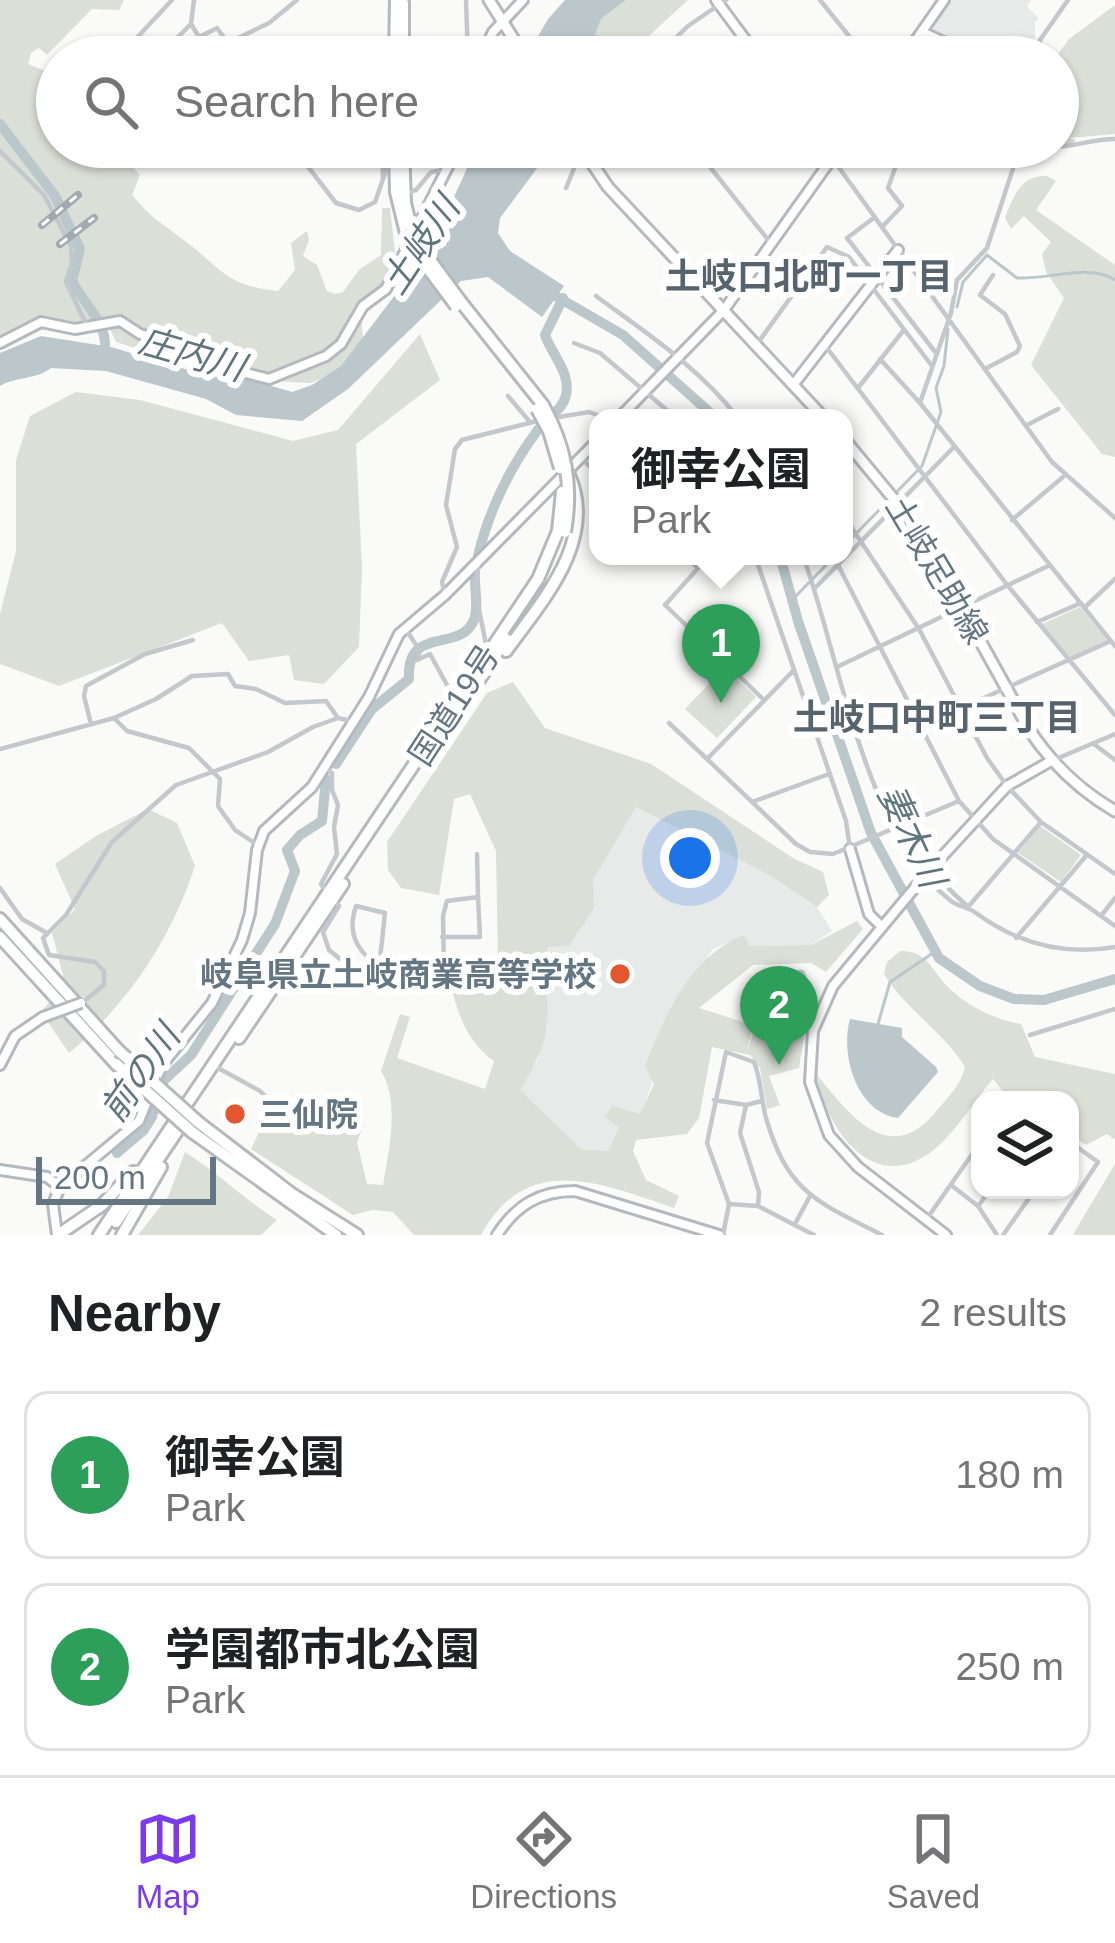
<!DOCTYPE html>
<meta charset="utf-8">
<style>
body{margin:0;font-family:Arial,"Noto Sans JP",sans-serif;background:#f2f2f2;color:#202124}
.controls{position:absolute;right:36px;bottom:36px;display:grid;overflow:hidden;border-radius:24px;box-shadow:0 3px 9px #0004}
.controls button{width:108px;height:108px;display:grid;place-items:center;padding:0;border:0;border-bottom:3px solid #e0e0e0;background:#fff;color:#202124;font:60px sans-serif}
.scale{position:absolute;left:36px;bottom:30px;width:180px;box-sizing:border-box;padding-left:12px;border:6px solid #657683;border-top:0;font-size:33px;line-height:42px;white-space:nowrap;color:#657683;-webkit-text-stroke:9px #fff;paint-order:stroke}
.you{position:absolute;left:690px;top:858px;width:42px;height:42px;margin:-30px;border:9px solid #fff;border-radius:50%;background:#1a73e8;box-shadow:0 0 0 18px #1a73e833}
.badge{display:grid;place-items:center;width:78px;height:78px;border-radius:50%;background:#7c3aed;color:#fff;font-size:39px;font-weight:700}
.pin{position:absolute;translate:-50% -99px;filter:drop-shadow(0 3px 6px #0008)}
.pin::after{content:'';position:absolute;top:63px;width:42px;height:36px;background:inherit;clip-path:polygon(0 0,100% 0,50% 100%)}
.popup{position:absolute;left:589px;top:409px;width:264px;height:156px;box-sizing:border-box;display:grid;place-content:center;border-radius:24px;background:#fff;filter:drop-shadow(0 3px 9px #0005);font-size:39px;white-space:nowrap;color:#757577}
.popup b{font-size:45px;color:#202124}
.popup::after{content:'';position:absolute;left:50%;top:100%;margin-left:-24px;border:24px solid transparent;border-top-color:#fff}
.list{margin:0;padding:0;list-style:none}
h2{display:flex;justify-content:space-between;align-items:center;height:156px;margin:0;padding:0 48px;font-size:51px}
h2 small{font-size:39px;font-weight:400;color:#757577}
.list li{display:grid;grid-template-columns:78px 1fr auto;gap:36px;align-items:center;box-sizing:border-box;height:168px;margin:0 24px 24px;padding:0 24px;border:3px solid #e0e0e0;border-radius:24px}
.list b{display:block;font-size:45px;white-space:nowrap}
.list p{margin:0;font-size:39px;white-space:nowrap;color:#757577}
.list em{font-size:39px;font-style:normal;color:#757577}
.icon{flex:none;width:66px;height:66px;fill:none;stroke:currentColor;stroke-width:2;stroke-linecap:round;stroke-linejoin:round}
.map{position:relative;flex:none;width:1115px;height:1235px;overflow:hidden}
.search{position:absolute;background:#fff;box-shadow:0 3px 9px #0004;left:36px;right:36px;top:36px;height:132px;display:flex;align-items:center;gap:30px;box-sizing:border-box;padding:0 42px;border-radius:66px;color:#757577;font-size:45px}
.sheet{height:540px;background:#fff}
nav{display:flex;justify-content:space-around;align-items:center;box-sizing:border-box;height:168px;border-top:3px solid #e0e0e0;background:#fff;font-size:33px;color:#757577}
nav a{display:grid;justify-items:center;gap:6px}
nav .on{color:#7c3aed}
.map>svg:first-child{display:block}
.built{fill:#e8e9e9}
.green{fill:#dadfd7}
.water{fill:#bbc7cb}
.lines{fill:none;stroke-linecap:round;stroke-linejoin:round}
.stream{stroke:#bbc7cb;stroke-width:3}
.river{stroke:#bbc7cb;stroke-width:10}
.secondary-casing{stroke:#b3babf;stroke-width:14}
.primary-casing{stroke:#b5babe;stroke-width:15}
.highway-casing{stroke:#b4b9bd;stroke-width:16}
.street{stroke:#c3c8cc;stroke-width:4.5}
.secondary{stroke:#fff;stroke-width:8}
.primary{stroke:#fff;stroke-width:9}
.highway{stroke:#fff;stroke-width:10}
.rail-casing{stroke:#a2aab0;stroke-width:8}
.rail{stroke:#fff;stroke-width:3;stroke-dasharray:9;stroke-linecap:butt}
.secondary-bridge-casing{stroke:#b3babf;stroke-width:14;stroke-linecap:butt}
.highway-bridge-casing{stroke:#b4b9bd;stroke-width:16;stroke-linecap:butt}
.secondary-bridge{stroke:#fff;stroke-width:8}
.highway-bridge{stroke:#fff;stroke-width:10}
.poi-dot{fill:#e4572e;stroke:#fff;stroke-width:4.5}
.labels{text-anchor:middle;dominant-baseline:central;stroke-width:12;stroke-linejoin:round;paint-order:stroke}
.street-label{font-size:33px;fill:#657683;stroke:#fff}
.poi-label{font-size:33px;font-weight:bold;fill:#657683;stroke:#fff;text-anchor:end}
.water-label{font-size:36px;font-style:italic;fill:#60757c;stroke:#fff}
.neighbourhood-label{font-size:36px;font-weight:bold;fill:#57646e;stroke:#fff}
</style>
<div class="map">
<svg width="1115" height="1235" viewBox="0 0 1115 1235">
<rect width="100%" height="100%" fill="#fafaf8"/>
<path class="built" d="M947,0H1031L1027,6L1039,19L1035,22V57H991L933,32L932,21Z
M636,807L769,875L817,907L832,931L811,945L750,946L744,935L713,949L690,984L640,1115L606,1117L620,1128L608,1151L581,1149L519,1090L538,1059L548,1025L543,964L550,947L569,946L593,880Z"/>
<path class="green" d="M0,0H124L119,10L92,9L47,55L39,48L31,53L28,64L57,76V147H88L101,162L115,148L140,175L132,195C150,217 159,221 181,238C220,266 224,286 278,291L295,270L291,243L307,231L309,240L303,256L317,265L327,291L335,294L343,292L359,270L381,255L382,208H390L397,270L385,294L361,312L364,351L327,377L310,383L273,381L257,370L197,368L116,342L106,320L18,332L0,346Z
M626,0H688L626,57H587L601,19Z
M1115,5V134L1069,138L1075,140L1074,144H1058V138L1065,139L1058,136L1056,57L1069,39Z
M1047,176L1056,181L1036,210L1115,265V457L1102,454L1031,365L1064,298L1046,272L1042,254L1051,242L1024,216L1011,229L1005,218C1014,196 1020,175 1047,176Z
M420,334L440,380L356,444L362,568L359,647L324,684L294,680L289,655L249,661L222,623L59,686L0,664V614L16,551V460L30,416L76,392L140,400L293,441L338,430Z
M1080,607L1108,641L1071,658L1042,624Z
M725,667L756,697L717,738L685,709Z
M513,682L545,728L651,764L793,858L823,872L829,895L817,907L769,875L636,807L593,880L594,908L569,946L549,947C539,974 551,998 547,1026C544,1050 532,1070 520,1090L581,1149L608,1151L619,1128L605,1117L612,1106L640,1114L654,1084L645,1066C665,1015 691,955 744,935L750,946L811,945L857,921L863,929L826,972L811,963L753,965L699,1008L753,1025L747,1051L757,1021L805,1031L799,1068L769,1076L780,1105L767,1109L760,1068L750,1055L712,1047L699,1118L687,1134L636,1140L633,1151L646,1180L679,1196L674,1208C600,1183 527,1151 481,1235H414L393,1212L373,1210L353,1215L251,1149L259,1132L286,1129L301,1114L364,1125L357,1142L367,1184L383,1185C389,1150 400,1102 381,1071L400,1014L410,1017L397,1058L485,1089L494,1061C466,1042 455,1008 449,975L498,965L496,851L470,794L454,799L439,895L401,888L388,870L387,842L487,693Z
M148,809L177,823L195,866C171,939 128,1004 69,1053L41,1012L65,983L52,933L75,909L55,864L96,836Z
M1040,826L1081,855L1061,882L1018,853Z
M900,951C930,951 931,972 951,990C971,1008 994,1019 1021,1024L1035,1057L1115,1074V1140L1107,1134L1086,1145L1070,1135V1100H1010L993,1079C974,1101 955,1134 931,1152C871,1196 826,1127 816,1074C848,1112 887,1168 934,1114C946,1099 961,1086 965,1067C944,1032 906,1010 884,974L887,962Z
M185,1152C218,1173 244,1199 277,1220L261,1235H138L168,1197Z
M1115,1164V1235H1073L1075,1231Z"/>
<path class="water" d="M565,0H626L601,19L587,57H526L548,19Z
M477,147H553L500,218L498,233L510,251L564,286L542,317L488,277L461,281L348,389L302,421L236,415L206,399L106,371L51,368C36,380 17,376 0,386V353L41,336L111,347L192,371L234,375L292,392L312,385L341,366L408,278L434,240Z
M850,1019L902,1028V1037L936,1067L938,1072L898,1118C856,1112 840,1054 850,1019Z"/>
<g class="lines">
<path class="stream" d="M957,307L963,282L987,255L1017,278C1046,280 1091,263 1115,280
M844,546L922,466L941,412L936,388L944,366L948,329
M793,599L835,556
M878,1024L890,982L936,951"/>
<path class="river" d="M0,124L55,196L80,249L72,281C85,307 113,327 103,357
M547,291L623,335L716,418
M478,556C488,513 510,467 537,431C546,419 563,410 566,395C571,373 552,355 545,335L563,298
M780,556L798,621L871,833L939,958L980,986L1014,999L1044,1000L1115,979
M336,764L372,709L409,679C406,624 460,654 474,620C479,608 474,586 475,572
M117,1153L144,1130L152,1117L161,1083L191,1055L275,924L295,871L287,850L300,835L322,821L326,779"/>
<g class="secondary-casing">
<path id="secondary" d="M716,0L756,54
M922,32L976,57
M481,57L493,32L523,0
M904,57L944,0
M0,343L41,322L75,329L120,321L140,334L223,359L242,372L269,379L326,356L341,344L363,306L386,289L458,147
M793,385L898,250
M619,418L724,310L840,147
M850,849L869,914L881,926
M0,1065L15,1036L43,1017
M0,1170L47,1177L60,1187
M57,1235L53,1204L60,1187L139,1121L162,1065L212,1003L242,940L250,913L257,850L264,831L312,787L369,697L399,634L445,595L598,440
M497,1235C516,1205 540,1191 575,1191L719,1235
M946,1235L858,1167L829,1135L810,1082L813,1031L833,986L927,873L1007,786L1051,761"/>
</g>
<g class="primary-casing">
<path id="primary" d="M489,0L525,57
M581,147L608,187L824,418
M844,439L917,527L1030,731C1053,765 1079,790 1115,811"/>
</g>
<g class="highway-casing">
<path id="highway" d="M403,3V57
M395,57L396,0
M395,147L396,192L406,233
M403,147L405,203L411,227
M461,302L543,405
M506,651C542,601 598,541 569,475
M460,709L506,639
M0,919L119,1051
M0,937L116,1064
M239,1038L343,884
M198,1122L292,1194L357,1235
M192,1132L336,1235
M116,1222L186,1118
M58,1235L102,1205L133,1172
M99,1235L538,579L558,531
M122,1235L161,1167"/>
</g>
<path class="street" d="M466,0L468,57
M820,0L866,57
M191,24L199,37L217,28L228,43L269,23L297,0
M119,57L172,0
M158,57L191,24L194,0
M389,57V43L393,42
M656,57L688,26L726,0
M1039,57L1040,40L1068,0
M275,147L302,159L336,203L359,210L375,202L390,159
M382,147L383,179
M694,147L769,241
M824,147L1052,462L1115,518
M1020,147L987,248L957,280L951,313L920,403L1115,646
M1049,147C1072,148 1091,139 1115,139
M0,151L44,195L71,246L72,262L66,282L88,328
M590,161L613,147
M566,188L575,166L589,147
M404,193L416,190L431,172L443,170
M875,217L847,238L936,353
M883,226L902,206L888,188L900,154
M596,296C646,333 700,368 738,418
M574,343L600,353L676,418
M757,344L827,247L849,257L932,366
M824,344L1008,586L1115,715
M880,359L920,403
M985,369L1017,352L1020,346L1005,314L980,295L993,275
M858,388L903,331
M508,396L530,422
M553,418L589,412L606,418
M1027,425L1058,409
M581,458L598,474
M844,516L919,629L987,758L1007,786L1041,822L1115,874
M1012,520L1063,477
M685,556L698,568
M709,556L665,605L764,700
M755,556L846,821L850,849
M803,556C840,657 864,833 951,901C959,907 968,907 976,913C1017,943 1064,956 1115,947
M838,565L959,801L993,839L1115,926
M815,588L953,448
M445,595L442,582L457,547L446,505L455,449L462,440L541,420
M1085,607L1115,579
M1037,622L1081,603
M407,631L420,651L417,660L430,654L453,696
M839,666L1048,566
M794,670L707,759L796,844L810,852L833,854L959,801
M447,705L486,644L476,595L478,562
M114,718L127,731L189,748L220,779L218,806L235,830L256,844
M669,723L707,759
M91,724L84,696L86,686L145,654L193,640
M919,727L1111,641
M1094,744L1115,760
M0,749L114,718L156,699L192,676L228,674L235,686L256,689L285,703L326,701L338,718
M1056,759L1115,734
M324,767L332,773V790L338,805L334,827L337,854L321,884L328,893
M752,802L829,774
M0,888L22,919L45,932
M949,889L968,907L1041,822
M334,897L339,906L323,932L329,950L371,984C382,965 382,936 385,913L356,906C347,933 356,949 377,966
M1101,916L1115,898
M442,937H480L478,897
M1016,938L1086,856
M378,960L444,972L443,916L447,901L478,897L477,854
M83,1002L104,985V971L95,962L49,955L43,938L66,915L112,842L176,785L268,752L313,727L338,718L352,721
M789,1025L804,976L802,972L778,973L758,1017L760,1019L813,1031
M1030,1035L1115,1009
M218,1068L260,1091L274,1105L267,1114
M714,1100L746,1105L762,1101
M746,1105L740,1133L759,1192L758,1206
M951,1185L978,1206L997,1235
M729,1204L758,1206L814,1235
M979,1205L990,1190
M928,1217L980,1143
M796,1222L810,1196
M723,1235L729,1204L707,1143L726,1052L754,1062C761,1079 761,1099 766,1118C788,1193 816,1201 882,1235
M1003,1235L1035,1190
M1050,1235L1098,1162L1070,1142"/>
<use href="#secondary" class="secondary"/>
<use href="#primary" class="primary"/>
<use href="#highway" class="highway"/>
<g class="rail-casing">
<path id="rail" d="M42,225L78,195
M60,244L94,218"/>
</g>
<use href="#rail" class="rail"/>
<g class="secondary-bridge-casing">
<path id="secondary-bridge" d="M43,1017L81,1003"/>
</g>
<g class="highway-bridge-casing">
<path id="highway-bridge" d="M411,227L422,249L461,302
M415,251L456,306
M543,405C566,447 573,485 565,532
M537,409L549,431L560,468
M558,531L562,492
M119,1051L198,1122
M116,1064L192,1132"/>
</g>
<use href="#secondary-bridge" class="secondary-bridge"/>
<use href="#highway-bridge" class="highway-bridge"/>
</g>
<g class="poi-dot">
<circle cx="620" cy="974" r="12"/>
<circle cx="235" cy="1114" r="12"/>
</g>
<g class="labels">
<g class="street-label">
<text transform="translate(937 570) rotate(59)">土岐足助線</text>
<text transform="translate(454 705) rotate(-57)">国道19号</text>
</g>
<g class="poi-label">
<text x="596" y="974">岐阜県立土岐商業高等学校</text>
<text x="259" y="1114" text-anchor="start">三仙院</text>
</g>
<g class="water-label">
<text transform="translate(420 245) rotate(-56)">土岐川</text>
<text transform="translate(192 354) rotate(16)">庄内川</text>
<text transform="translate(912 836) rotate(65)">妻木川</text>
<text transform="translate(140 1073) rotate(-55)">前の川</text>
</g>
<g class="neighbourhood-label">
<text x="809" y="276">土岐口北町一丁目</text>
<text x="937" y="717">土岐口中町三丁目</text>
</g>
</g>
</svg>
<div class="controls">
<button><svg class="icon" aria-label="layers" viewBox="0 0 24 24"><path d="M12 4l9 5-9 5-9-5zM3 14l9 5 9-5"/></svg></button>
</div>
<div class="scale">200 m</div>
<div class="you"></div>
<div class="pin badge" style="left:721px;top:703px;background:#2e9e5b">1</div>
<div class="popup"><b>御幸公園</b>Park</div>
<div class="pin badge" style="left:779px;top:1065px;background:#2e9e5b">2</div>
<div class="search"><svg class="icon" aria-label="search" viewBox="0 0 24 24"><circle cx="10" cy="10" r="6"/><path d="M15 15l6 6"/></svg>Search here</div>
</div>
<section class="sheet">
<h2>Nearby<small>2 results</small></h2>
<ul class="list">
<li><span class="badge" style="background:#2e9e5b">1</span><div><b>御幸公園</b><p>Park</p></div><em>180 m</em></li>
<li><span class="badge" style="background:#2e9e5b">2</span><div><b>学園都市北公園</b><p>Park</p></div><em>250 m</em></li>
</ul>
</section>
<nav>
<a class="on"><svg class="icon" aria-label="map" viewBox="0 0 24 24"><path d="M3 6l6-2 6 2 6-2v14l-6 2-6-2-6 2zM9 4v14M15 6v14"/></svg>Map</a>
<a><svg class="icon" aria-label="directions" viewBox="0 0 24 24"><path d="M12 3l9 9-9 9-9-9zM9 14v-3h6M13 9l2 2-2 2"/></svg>Directions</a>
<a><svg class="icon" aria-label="saved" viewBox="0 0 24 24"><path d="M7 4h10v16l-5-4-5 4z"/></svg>Saved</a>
</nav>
